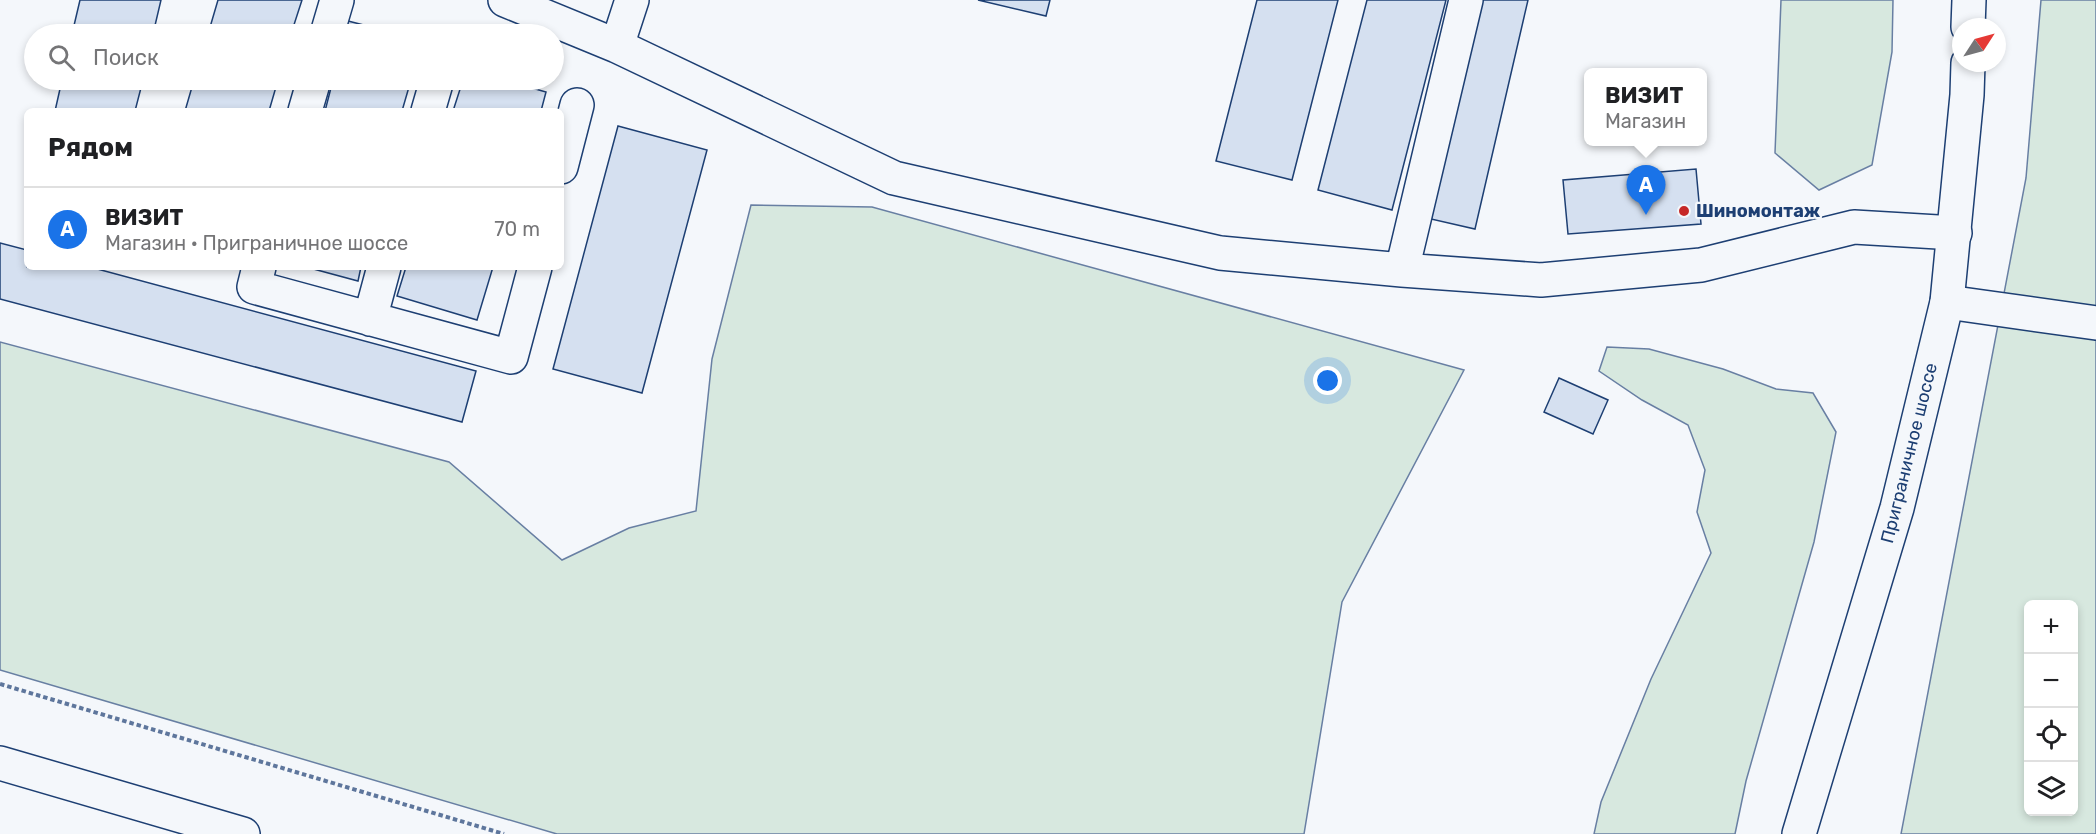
<!DOCTYPE html>
<html lang="ru">
<meta charset="utf-8">
<style>
body{margin:0;font-family:Rubik,sans-serif;background:#f6f6f6;color:#202124}
.controls{position:absolute;right:18px;bottom:18px;display:grid;overflow:hidden;border-radius:9px;box-shadow:0 3px 9px #0003}
.controls button{width:54px;height:54px;display:grid;place-items:center;padding:0;border:0;border-bottom:2px solid #e0e0e0;background:#fff;color:#202124;font:30px sans-serif}
.compass{position:absolute;left:1952px;top:18px;width:54px;height:54px;border-radius:50%;background:#fff;box-shadow:0 3px 9px #0003;rotate:54deg}
.you{position:absolute;left:1328px;top:381px;width:21px;height:21px;margin:-15px;border:4px solid #fff;border-radius:50%;background:#1a73e8;box-shadow:0 0 0 9px #1a73e833}
.badge{display:grid;place-items:center;width:39px;height:39px;border-radius:50%;background:#1a73e8;color:#fff;font-size:20px;font-weight:700}
.pin{position:absolute;translate:-50% -50px;filter:drop-shadow(0 2px 3px #0008)}
.pin::after{content:'';position:absolute;top:32px;width:21px;height:18px;background:inherit;clip-path:polygon(0 0,100% 0,50% 100%)}
.popup{position:absolute;left:1584px;top:68px;width:123px;height:78px;box-sizing:border-box;display:grid;place-content:center;border-radius:9px;background:#fff;filter:drop-shadow(0 2px 4px #0005);font-size:20px;white-space:nowrap;color:#757577}
.popup b{font-size:22px;color:#202124}
.popup::after{content:'';position:absolute;left:50%;top:100%;margin-left:-12px;border:12px solid transparent;border-top-color:#fff}
.list{margin:0;padding:0;list-style:none}
h2{display:flex;justify-content:space-between;align-items:center;height:78px;margin:0;padding:0 24px;font-size:26px}
h2 small{font-size:20px;font-weight:400;color:#757577}
.list li{display:grid;grid-template-columns:39px 1fr auto;gap:18px;align-items:center;box-sizing:border-box;height:84px;padding:0 24px;border-top:2px solid #e0e0e0}
.list b{display:block;font-size:22px;white-space:nowrap}
.list p{margin:0;font-size:20px;white-space:nowrap;color:#757577}
.list em{font-size:20px;font-style:normal;color:#757577}
.icon{flex:none;width:33px;height:33px;fill:none;stroke:currentColor;stroke-width:2;stroke-linecap:round;stroke-linejoin:round}
.map{position:relative;flex:none;width:2096px;height:834px;overflow:hidden}
.search{position:absolute;background:#fff;box-shadow:0 3px 9px #0003;left:24px;top:24px;width:540px;height:66px;display:flex;align-items:center;gap:15px;box-sizing:border-box;padding:0 21px;border-radius:33px;color:#757577;font-size:22px}
.panel{position:absolute;background:#fff;box-shadow:0 3px 9px #0003;left:24px;top:108px;width:540px;height:162px;border-radius:9px}
.map>svg:first-child{display:block}
.green{fill:#d7e8df;stroke:#687fa3;stroke-width:1.5;fill-rule:evenodd}
.building{fill:#d5e0f0;stroke:#1d3f73;stroke-width:1.5}
.lines{fill:none;stroke-linecap:round;stroke-linejoin:round}
.minor-casing{stroke:#1d3f73;stroke-width:36}
.major-casing{stroke:#1d3f73;stroke-width:36}
.path{stroke:#5e769c;stroke-width:4;stroke-dasharray:4.5 3;stroke-linecap:butt}
.minor{stroke:#f4f7fb;stroke-width:33}
.major{stroke:#f4f7fb;stroke-width:33}
.poi-dot{fill:#c62828;stroke:#f4f7fb;stroke-width:2}
.labels{text-anchor:middle;dominant-baseline:central;stroke-width:4.5;stroke-linejoin:round;paint-order:stroke}
.poi-label{font-size:18px;font-weight:bold;fill:#1d3f73;stroke:#f4f7fb;text-anchor:start}
.street-label{font-size:18px;fill:#1d3f73;stroke:#f4f7fb}
</style>
<div class="map">
<svg width="2096" height="834" viewBox="0 0 2096 834">
<rect width="100%" height="100%" fill="#f4f7fb"/>
<path class="green" d="M1781,0H1893L1892,52L1872,165L1819,190L1775,153Z
M2041,0H2096V834H1901L2026,178ZM2028,604H2074V812H2028Z
M751,205L872,207L1464,370L1342,602L1304,834H557L0,670V342L449,462L562,560L629,528L696,511L712,359Z
M1607,347L1649,349L1723,369L1776,389L1813,393L1836,432L1814,542L1746,781L1735,834H1594L1601,802L1651,679L1711,553L1697,512L1705,470L1688,425L1642,400L1599,371Z"/>
<path class="building" d="M80,0H161L153,34H72Z
M218,0H302L291,34H208Z
M978,0H1050L1046,16Z
M1257,0H1338L1292,180L1216,161Z
M1367,0H1446L1392,210L1318,190Z
M1481,0H1528L1475,229L1431,219Z
M348,21L399,34H345Z
M62,80H143L135,111H55Z
M194,80H278L269,111H185Z
M333,80H411L402,111H325Z
M463,80H504L546,92L541,111H453Z
M618,126L707,150L642,393L553,369Z
M1696,169L1701,224L1568,234L1563,180Z
M0,243L27,250V267H90L476,371L462,422L0,299Z
M306,267H361L358,281Z
M406,267H493L477,320L397,296Z
M1559,378L1608,400L1593,434L1544,412Z"/>
<g class="lines">
<g class="minor-casing">
<path id="minor" d="M505,0L617,46L894,178L1220,253L1402,270L1541,280L1701,265L1854,227L1955,233
M327,34L337,0
M617,46L632,0
M305,111L314,80
M428,111L437,80
M561,167L577,105
M259,267L254,287L511,357L535,267
M1402,270L1466,0
M1947,302L2096,323
M370,319L384,267"/>
</g>
<g class="major-casing">
<path id="major" d="M1968,27L1969,0
M0,763L243,834
M1799,834L1897,508L1947,302L1967,95L1968,63"/>
</g>
<path class="path" d="M0,684L504,834"/>
<use href="#minor" class="minor"/>
<use href="#major" class="major"/>
</g>
<circle class="poi-dot" cx="1684" cy="211" r="6"/>
<g class="labels">
<g class="poi-label">
<text x="1696" y="211">Шиномонтаж</text>
</g>
<g class="street-label">
<text transform="translate(1909 453) rotate(-76)">Приграничное шоссе</text>
</g>
</g>
</svg>
<div class="controls">
<button>+</button>
<button>−</button>
<button><svg class="icon" aria-label="locate" viewBox="0 0 24 24"><circle cx="12" cy="12" r="6"/><path d="M12 2v4M12 18v4M2 12h4M18 12h4"/></svg></button>
<button><svg class="icon" aria-label="layers" viewBox="0 0 24 24"><path d="M12 4l9 5-9 5-9-5zM3 14l9 5 9-5"/></svg></button>
</div>
<svg class="compass" viewBox="-18 -18 36 36"><path d="M0-13l5 13h-10z" fill="#e53935"/><path d="M0 13l5-13h-10z" fill="#757577"/></svg>
<div class="you"></div>
<div class="pin badge" style="left:1646px;top:215px">A</div>
<div class="popup"><b>ВИЗИТ</b>Магазин</div>
<div class="search"><svg class="icon" aria-label="search" viewBox="0 0 24 24"><circle cx="10" cy="10" r="6"/><path d="M15 15l6 6"/></svg>Поиск</div>
<section class="panel">
<h2>Рядом<small></small></h2>
<ul class="list">
<li><span class="badge">A</span><div><b>ВИЗИТ</b><p>Магазин · Приграничное шоссе</p></div><em>70 m</em></li>
</ul>
</section>
</div>
